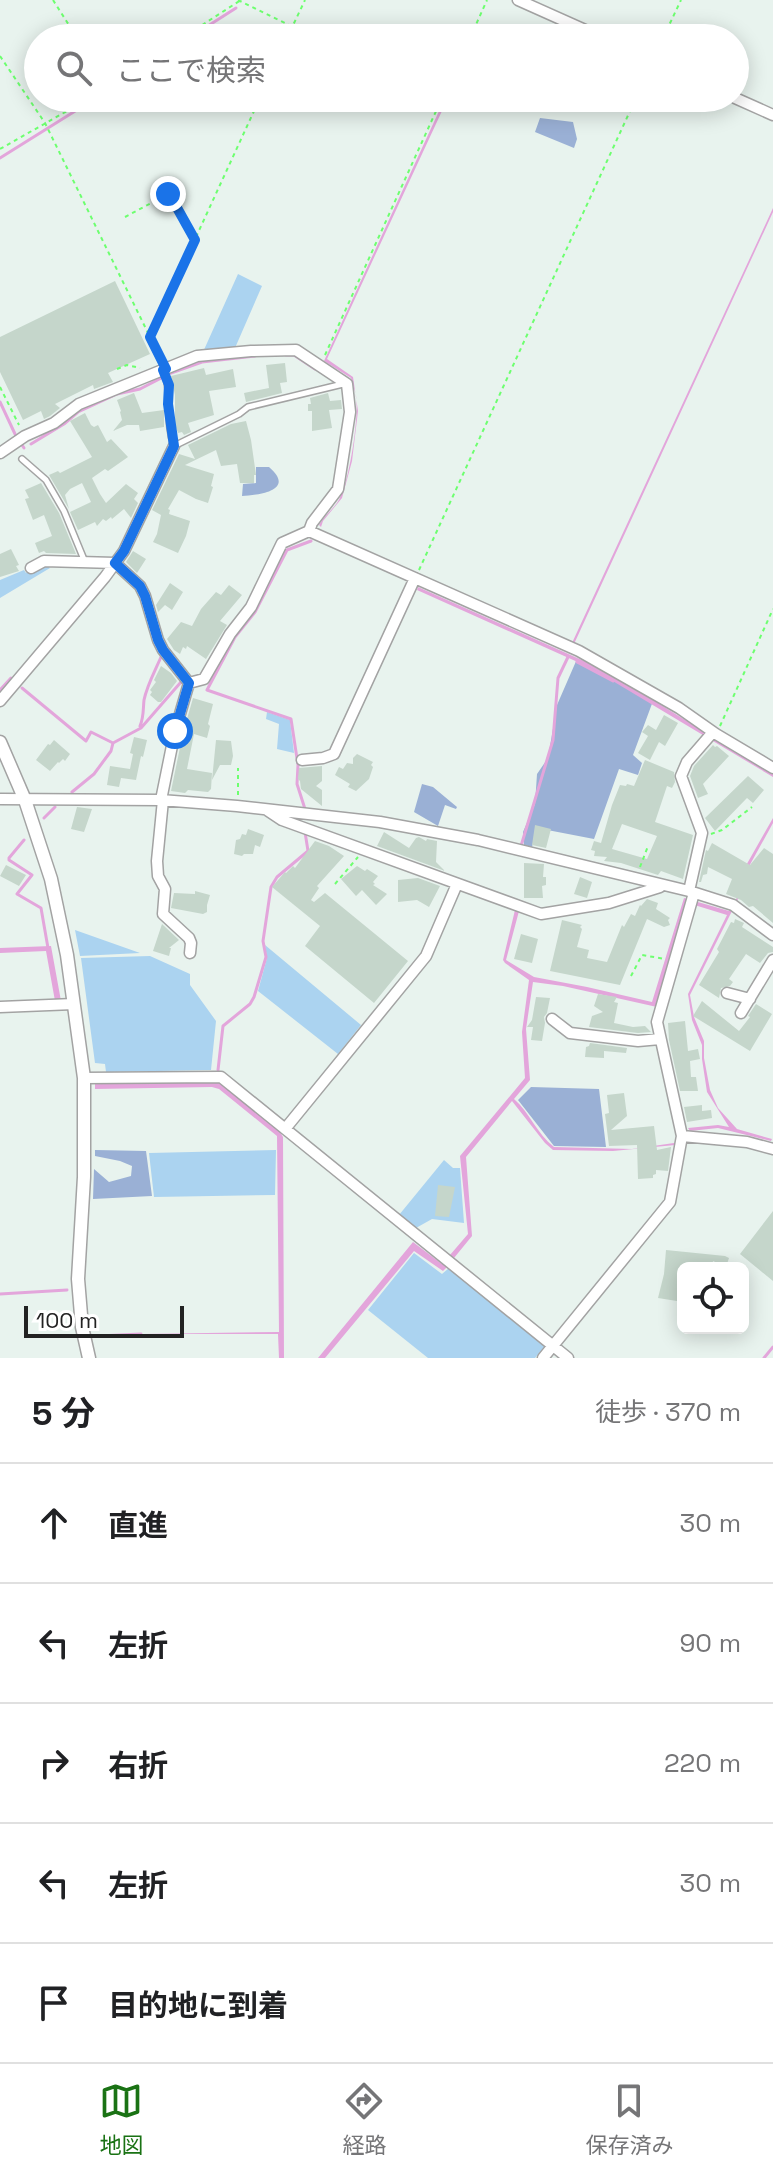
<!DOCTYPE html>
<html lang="ja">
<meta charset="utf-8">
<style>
body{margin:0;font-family:"Space Grotesk","Noto Sans JP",sans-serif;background:#f2f2f2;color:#202124}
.controls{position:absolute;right:24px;bottom:24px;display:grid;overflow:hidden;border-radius:12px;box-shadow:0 4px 20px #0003}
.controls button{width:72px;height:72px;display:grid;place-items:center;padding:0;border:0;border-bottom:2px solid #e0e0e0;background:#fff;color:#202124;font:40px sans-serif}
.scale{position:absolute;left:24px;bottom:20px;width:160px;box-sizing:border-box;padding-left:8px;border:4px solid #222;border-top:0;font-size:22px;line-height:28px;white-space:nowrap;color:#222;-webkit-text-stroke:6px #fff;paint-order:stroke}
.stop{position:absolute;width:24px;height:24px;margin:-18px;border:6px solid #1a73e8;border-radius:50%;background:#fff}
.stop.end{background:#1a73e8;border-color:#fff;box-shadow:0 2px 8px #0008}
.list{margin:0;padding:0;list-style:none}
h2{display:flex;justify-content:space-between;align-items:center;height:104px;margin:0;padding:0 32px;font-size:34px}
h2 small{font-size:26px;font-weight:400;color:#757577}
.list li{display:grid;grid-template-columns:52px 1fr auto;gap:24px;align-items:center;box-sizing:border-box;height:120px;padding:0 32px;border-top:2px solid #e0e0e0}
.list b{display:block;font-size:30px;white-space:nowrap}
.list em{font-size:26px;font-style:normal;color:#757577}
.icon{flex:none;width:44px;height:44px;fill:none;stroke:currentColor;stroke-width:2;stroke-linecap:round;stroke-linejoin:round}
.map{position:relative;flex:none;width:773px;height:1358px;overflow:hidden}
.search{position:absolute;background:#fff;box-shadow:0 4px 20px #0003;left:24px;right:24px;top:24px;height:88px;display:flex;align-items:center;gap:20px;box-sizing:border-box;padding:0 28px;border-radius:44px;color:#757577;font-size:30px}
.sheet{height:704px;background:#fff}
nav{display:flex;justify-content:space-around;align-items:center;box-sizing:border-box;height:112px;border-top:2px solid #e0e0e0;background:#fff;font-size:22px;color:#757577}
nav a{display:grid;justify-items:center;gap:4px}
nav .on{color:#1a7214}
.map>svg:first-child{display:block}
.grass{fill:#abd3f0}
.forest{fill:#9ab0d5}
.water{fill:#e3a5db}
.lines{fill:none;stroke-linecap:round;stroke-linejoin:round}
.stream{stroke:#e3a5db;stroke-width:3}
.building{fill:#c5d6cb;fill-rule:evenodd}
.service-casing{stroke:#a3a3a3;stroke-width:8}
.minor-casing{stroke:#a3a3a3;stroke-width:13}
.tertiary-casing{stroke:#a3a3a3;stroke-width:15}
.path{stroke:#6dff6f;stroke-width:2;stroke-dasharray:4 4;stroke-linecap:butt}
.service{stroke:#fff;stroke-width:5}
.minor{stroke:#fff;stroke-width:10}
.tertiary{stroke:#fff;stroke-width:12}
.route{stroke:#1a73e8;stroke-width:10}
</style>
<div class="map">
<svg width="773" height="1358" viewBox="0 0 773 1358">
<rect width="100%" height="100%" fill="#e8f3ee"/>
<path class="grass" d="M238,274L262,286L235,348L203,352Z
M44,563L50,568L0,598V580L24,570L26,573Z
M267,712L290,720L294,753L277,749L279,724L266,719Z
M75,930L140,953L80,956Z
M265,945L361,1025L338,1054L258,991L267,958Z
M150,956L190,974V985L216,1021L211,1070L106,1072L105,1064L95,1063L81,958Z
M276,1150L275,1195L154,1197L149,1153Z
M444,1160L453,1168H460L464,1223L432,1219L416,1228L399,1215Z
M414,1253L442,1274L449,1268L545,1346L535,1358H428L368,1310Z"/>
<path class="forest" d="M540,118L573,122L577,139L574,148L535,132Z
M256,467H269C296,490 260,495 242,496L243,484L256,483Z
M577,659L653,701L633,755L642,763L638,775L619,769L594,839L537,828L532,847L524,845L523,832L535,804L537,774L548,758L557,705Z
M422,784L433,787L457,807L456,809L445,805L438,826L414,812Z
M531,1087L599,1089L606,1147L554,1146L518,1100Z
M95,1150L146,1151L152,1196L93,1199L94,1169L109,1182L131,1176L132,1166L120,1161L95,1156Z"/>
<path class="water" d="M445,98H448L327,359L353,377L358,411L352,461L342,498L323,521L321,527L319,525C325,514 337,507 341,495C350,476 359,418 356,396C355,390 352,384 351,378L324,361Z
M773,208V212L574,644L572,643Z
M418,587L584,661L656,702L773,774V777L591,668L417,590Z
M773,818V823L747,870L738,899L690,995L694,1017L704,1041V1058L710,1090L718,1108L737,1129L772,1139L771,1141L718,1128L690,1131L688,1128L718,1125L729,1127L707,1092L702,1059V1045L692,1020L688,994L727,915L688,903L657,1007L563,986L533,982L526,1029L530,1080L514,1099C530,1113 537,1134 554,1147L632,1149L674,1143L675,1145L613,1151L553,1150L545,1143L512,1101L466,1157L472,1236L454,1258L450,1255L468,1234L460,1156L525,1078L522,1032L529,980L505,963L503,960L515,910L519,911L506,960L534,977L587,987L652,1002L684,898L729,911L736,900L744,869Z
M51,946L61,1001H55L46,951L0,953V948Z
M214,1082L221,1083L280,1132L283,1137L284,1358H279L278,1334H141L279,1332L277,1136L219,1089L212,1087L95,1089V1084Z
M413,1242L442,1264H445L447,1267L443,1271L414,1251L325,1358H318Z"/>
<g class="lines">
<path class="stream" d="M189,38L236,8
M0,158L96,98
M286,355H294L315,369
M0,402L15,434L24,448
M31,444L64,424L78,412L117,394L140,389L171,373L202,362L255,356
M577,662L613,681
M22,688L86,741L91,732L113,743
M0,690L11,678
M140,726C144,717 143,709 144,700C147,685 155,671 161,657
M72,792L94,774L111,751L113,743L141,728L181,682
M305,809L297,784L298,765L291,719L207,690L235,637L255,612L287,550L311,541
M44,818L55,807
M24,840L9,858V860L32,875L17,894L41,908L48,948
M521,846L553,740L558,678L568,657
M218,1070L223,1026L250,1004L254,997L266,957L263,941L271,887L277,877L308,851L305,832
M0,1294L67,1290
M98,1336L141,1334
M764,1358L773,1347"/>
</g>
<path class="building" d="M115,281L150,354L108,373L113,382L94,389L93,385L55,404L60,408L50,416L44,419L41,411L23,420L0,372V337Z
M285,363L287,382L280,383L282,393L246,402L244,393L269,388L266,365Z
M204,368L206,375L233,369L236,387L209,391L214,415L188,423L191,432L184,435L182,432L178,433L175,425V395L171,376Z
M134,393L142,413L164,410V427L140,431L139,425H127L113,431L122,420L120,412L121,411L117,400Z
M328,393L330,401L341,400L342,409L329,410L332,428L312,431V411H308V404H311L310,398Z
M85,413L91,425L94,427L98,425L107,442L111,439L128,457L108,471L105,469L92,478L100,494L106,503L126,484L138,493L134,499L138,503L131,518L124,509L112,519L111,517L106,521L103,519L97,526L95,522L78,530L70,512L91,502L82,483L70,489L65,495L69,509L49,475L58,471L60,473L92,457L70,421Z
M246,421L251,440L256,475H254V483H240L237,464L221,466L216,450L185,465L214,474L211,486L213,487L208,503L196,499L179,490L168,509L170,510L169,514L190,521L186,536L178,553L153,542L157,534L161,515L152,510L179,454L195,459L188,445L231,424Z
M41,483L59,513L76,554L46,553L44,551L39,553L35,543L52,536L44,515L33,520L25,499L29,498L25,490Z
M11,549L19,565L16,566L19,571L0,577V554Z
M133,551L146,559L137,573L126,562Z
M170,583L183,592L172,610L165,605L158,612L156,605Z
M229,585L242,595L220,621L227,625L206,659L187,646L186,649L183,647L180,654L174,650L167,639L181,622L192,626L201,609L216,592L221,595Z
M161,666L171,673L177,681L161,702H158L150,695L152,692L150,690L156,682L154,680Z
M193,698L213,704L208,724L210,726L207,738L194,734L187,769L212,773L211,789L208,792L188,790L185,793L171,791L183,733Z
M664,715L678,723L665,746L659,742L650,760L638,753L648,736L642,732L648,725L656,730Z
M134,737L147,740L143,757L141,756L136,780L121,778L119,787L107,785L110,766L130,769L133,754L130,753Z
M54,740L70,754L65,761L63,759L59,763L58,762L50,771L36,760L48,744L50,745Z
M216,740L231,741L233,756L231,765H220L212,780Z
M713,745L715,747L717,746L729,756L703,784L708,794L698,798L690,776L694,766Z
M357,754L373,762L371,765L373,767L369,779L356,791L348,787L350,784L335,775L339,767L343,769L347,763L353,764V758Z
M645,760L674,772L675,782L672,788L667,786L655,822L693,835L683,879L661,871L658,875L621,863L604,861L607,857L594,856L595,851L591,850L594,841L601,843L612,805L620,785L626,786L627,784L634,786ZM622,824L657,836L647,859L612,849Z
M322,766V781L316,786L322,790V806L301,789L300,781L298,779L299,768Z
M748,776L764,790L753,803L747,798L715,831L705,818Z
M77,807L92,809L84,832L71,829Z
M535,825L551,829L546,848L532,845Z
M248,829L264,835L260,847L255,845L253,854H244L242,856L234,854L236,840L240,839L242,834L246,835Z
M384,832L409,848L416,838L419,837L426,841L427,839L437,841L436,862L445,871L377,846Z
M315,841L329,846L344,856L317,886L319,888L311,900L314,902L325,893L408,961L374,1003L305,946L320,926L272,887L285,872L286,873L293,866L295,868Z
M712,843L750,865L764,848L773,854V923L753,906L749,907L741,900L726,894L732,879L708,867L707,874L703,875L701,882H699L706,850L708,851Z
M524,863L544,864L543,877H546V885L542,886L543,898H524Z
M6,865L26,875L19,886L0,876Z
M357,866L365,871L367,869L378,876L373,882L375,884L373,885L387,894L376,905L362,890L356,896L341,879Z
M580,877L592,882L587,898L574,894Z
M418,878L440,886L429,907L417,900L398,902V880Z
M195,891L210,895L207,905V912L203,914L171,908L174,893L195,894Z
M647,899L658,903L656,909L670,918L668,920L670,925L664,927L647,919L620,985L550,971L562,920L582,925L580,927L582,929L577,947L589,950L587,958L607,962L622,925L624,927L631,914L635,916L640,905L641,906Z
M735,919L744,923L742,927L773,947V952L768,953L760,963L746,954L729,979L733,982L730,986L721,988L719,998L699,985L719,952L717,949L731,922L734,923Z
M162,924L179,940L169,948H171L169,956L153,951Z
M521,934L538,939L532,963L514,959Z
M598,994L617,997L614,1002L618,1003L614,1023L633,1027L645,1026L651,1032L638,1033L589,1027L592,1016L603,1012L594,1006Z
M536,997L550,998L547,1013L544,1017L545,1023L542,1041L531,1040L533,1027H527L532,1020Z
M702,1001L739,1031L750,1017L748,1016L756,1004L772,1014L750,1051L693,1016Z
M685,1021L688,1051L698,1049L700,1059L690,1061L691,1077H696L698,1091H680L669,1040L668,1023Z
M590,1043L627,1048L626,1053L604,1051V1058L585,1057L586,1047L589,1046Z
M624,1093L627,1116L611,1130L654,1126L657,1150L671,1147L668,1171L656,1170V1174L653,1175V1178L638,1179L637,1145L609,1146L605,1114L609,1113L607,1095Z
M702,1105V1111L711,1110L712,1118L687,1122L684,1107Z
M438,1185L455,1187L449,1217L435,1216Z
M773,1211V1281L740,1254Z
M666,1250L725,1256L729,1258L726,1267L713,1261L712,1267L683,1265V1302L658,1298L664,1274Z"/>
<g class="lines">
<g class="service-casing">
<path id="service" d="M164,371C173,394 165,422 174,446L239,414L248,407L343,384
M22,459L46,480L64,511L85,562"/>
</g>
<g class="minor-casing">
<path id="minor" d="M518,0L603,38
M735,98L773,115
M0,453L25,436L54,423L79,404L197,356L251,351L296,350L347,384L350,412L338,489L312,523L309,531L282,543L251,607L230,634L204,679L189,683L175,731L161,800
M309,531L579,651L679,708L716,734L773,768
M31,568L44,561L115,563L140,586L145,596L158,640L163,650L189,683
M0,701L105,577L124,551L174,446
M302,760L323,758L334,754L415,578
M0,799L161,800L237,806L380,822L478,840L689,891L733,905L773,935
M163,800L157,861L158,876L165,889L163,914L189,938L191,943L190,953
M267,810L282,820L541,914L609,903L660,887
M689,891L702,833L681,776L687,762L713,732
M727,993L750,999
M0,1007L74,1004
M741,1013L773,960
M552,1019L570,1033L638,1041L660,1039
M84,1078L221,1077L568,1358
M285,1129L426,956L457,884
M682,1136L747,1142L773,1149
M543,1358L670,1202L682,1136L657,1022L694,893"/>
</g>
<g class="tertiary-casing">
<path id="tertiary" d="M0,742L25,800L51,879L67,955L84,1078V1177L78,1279L82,1327L89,1358"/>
</g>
<path class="path" d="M53,0L74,33
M238,0L293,27
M182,38L241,0
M287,38L305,0
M470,38L487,0
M663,38L681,0
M0,56L45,123L150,337
M0,149L90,98
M125,217L168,194L171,197L195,239
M325,355L442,98
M162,360L150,337L260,98
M117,369L127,365L140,368
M0,387L19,425
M419,570L636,98
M720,726L773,609
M238,795V768
M711,834L722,830L752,807
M640,867L648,846
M335,884L358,857
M631,976L642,955L665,959"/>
<use href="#service" class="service"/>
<use href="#minor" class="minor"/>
<use href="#tertiary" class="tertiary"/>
</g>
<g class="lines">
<path class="route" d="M168,194L171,197L195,240L150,337L166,369L163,370L169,385L168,404L174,446L124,551L115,563L140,586L145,596L158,640L163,650L189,683L175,731"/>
</g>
</svg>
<div class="controls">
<button><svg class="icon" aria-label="locate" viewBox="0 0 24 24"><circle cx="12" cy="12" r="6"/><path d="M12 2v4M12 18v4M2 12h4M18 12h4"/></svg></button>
</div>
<div class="scale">100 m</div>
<div class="stop" style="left:175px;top:731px"></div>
<div class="stop end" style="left:168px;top:194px"></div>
<div class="search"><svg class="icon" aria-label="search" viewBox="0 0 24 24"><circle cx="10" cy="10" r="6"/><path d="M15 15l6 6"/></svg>ここで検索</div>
</div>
<section class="sheet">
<h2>5 分<small>徒歩 · 370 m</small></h2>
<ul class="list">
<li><svg class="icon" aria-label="ahead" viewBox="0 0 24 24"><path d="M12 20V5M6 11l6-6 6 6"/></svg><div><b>直進</b></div><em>30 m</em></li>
<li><svg class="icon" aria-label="left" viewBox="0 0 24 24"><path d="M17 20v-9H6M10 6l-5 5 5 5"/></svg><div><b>左折</b></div><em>90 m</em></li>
<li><svg class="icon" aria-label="right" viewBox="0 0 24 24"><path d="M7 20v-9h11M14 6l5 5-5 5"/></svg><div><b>右折</b></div><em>220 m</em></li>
<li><svg class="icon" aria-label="left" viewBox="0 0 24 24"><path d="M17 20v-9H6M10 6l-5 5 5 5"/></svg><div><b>左折</b></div><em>30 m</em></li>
<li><svg class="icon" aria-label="arrive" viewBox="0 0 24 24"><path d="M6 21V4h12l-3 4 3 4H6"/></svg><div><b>目的地に到着</b></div></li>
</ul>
</section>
<nav>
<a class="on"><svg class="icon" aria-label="map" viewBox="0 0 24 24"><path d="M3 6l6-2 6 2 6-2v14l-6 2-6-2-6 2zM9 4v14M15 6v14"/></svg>地図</a>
<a><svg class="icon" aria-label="directions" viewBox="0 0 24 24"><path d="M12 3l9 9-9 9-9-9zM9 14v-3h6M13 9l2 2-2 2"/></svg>経路</a>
<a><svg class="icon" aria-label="saved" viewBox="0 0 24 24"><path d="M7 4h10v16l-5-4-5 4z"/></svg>保存済み</a>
</nav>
